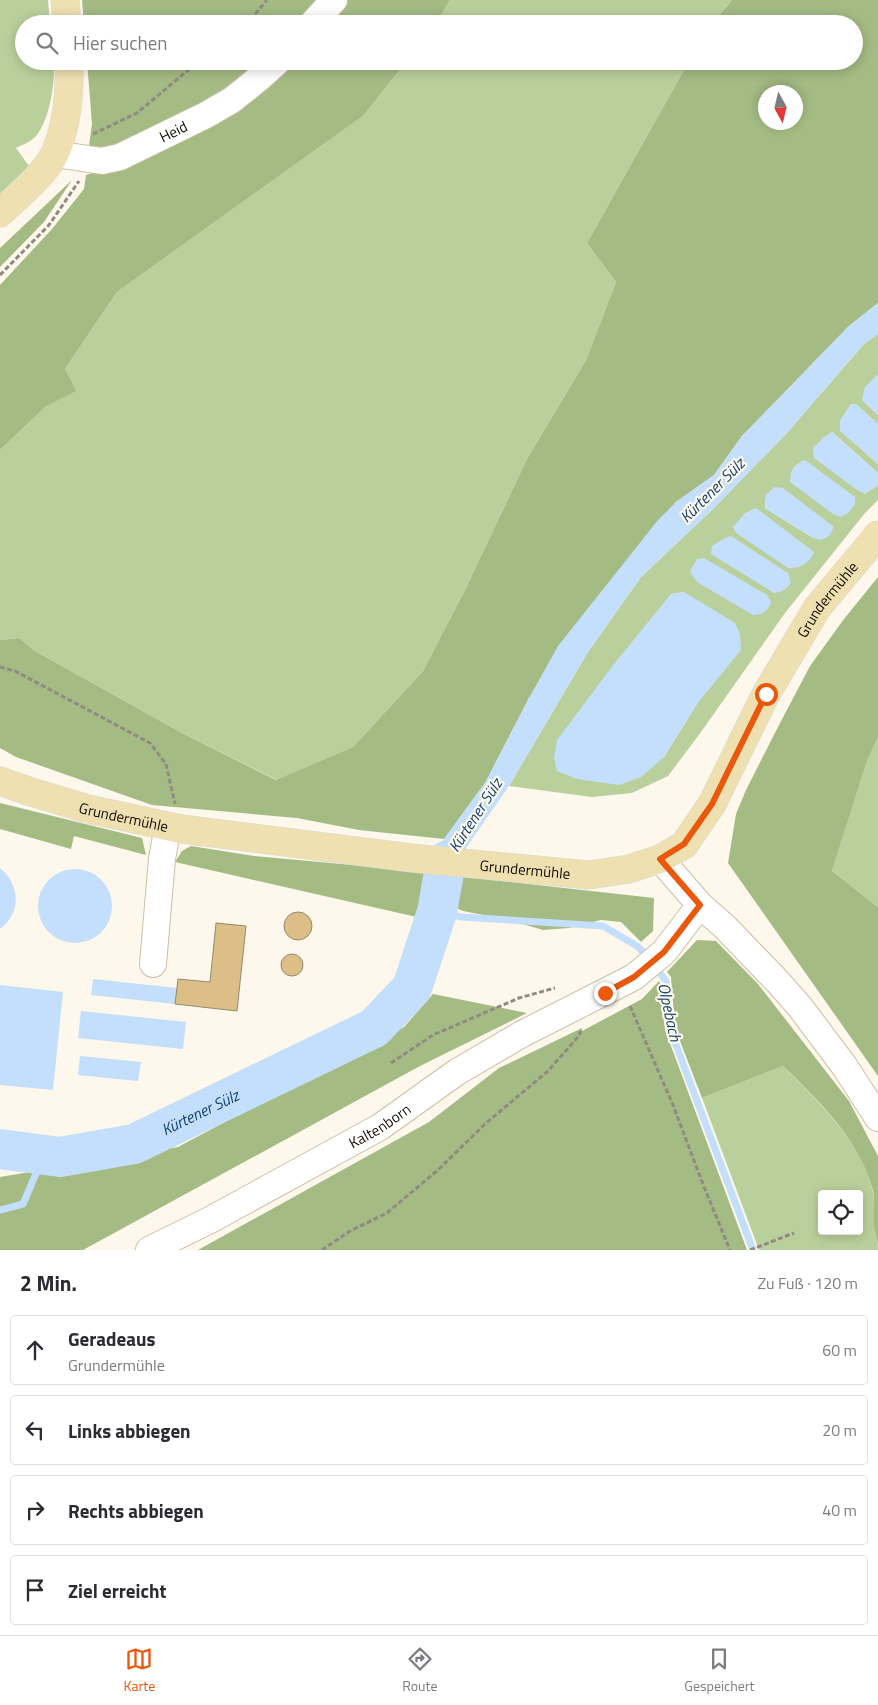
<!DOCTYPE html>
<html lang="de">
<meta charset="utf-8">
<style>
body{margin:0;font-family:"Titillium Web",sans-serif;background:#f2f2f3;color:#2b2b33}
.controls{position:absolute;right:15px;bottom:15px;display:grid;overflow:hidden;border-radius:5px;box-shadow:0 2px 12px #0003}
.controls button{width:45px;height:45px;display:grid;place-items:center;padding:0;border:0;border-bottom:1px solid #e1e1e2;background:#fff;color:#2b2b33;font:25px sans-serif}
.compass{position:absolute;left:758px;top:85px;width:45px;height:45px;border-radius:50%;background:#fff;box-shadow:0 2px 12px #0003;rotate:172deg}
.stop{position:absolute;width:15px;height:15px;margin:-11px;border:4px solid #ea580c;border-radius:50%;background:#fff}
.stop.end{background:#ea580c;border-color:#fff;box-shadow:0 1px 5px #0008}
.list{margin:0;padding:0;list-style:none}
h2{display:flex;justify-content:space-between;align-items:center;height:65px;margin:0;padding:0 20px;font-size:21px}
h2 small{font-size:16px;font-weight:400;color:#7c7c81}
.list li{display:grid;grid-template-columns:32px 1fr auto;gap:15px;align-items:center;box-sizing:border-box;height:70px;margin:0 10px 10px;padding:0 10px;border:1px solid #e1e1e2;border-radius:5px}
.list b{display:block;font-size:19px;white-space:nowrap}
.list p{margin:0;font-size:16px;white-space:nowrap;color:#7c7c81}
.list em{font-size:16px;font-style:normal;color:#7c7c81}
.icon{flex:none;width:28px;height:28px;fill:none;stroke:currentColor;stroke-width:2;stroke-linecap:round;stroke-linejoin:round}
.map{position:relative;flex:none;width:878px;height:1250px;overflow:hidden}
.search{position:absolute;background:#fff;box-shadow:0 2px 12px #0003;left:15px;right:15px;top:15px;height:55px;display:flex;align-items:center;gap:12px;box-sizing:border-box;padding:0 18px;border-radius:28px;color:#7c7c81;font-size:19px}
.sheet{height:385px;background:#fff}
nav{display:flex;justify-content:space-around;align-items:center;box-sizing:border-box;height:70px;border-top:1px solid #e1e1e2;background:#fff;font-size:14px;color:#7c7c81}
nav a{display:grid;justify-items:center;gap:2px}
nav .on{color:#ea580c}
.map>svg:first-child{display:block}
.green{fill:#bad09c;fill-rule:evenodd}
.forest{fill:#a4bb84;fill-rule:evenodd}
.water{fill:#c3dffb}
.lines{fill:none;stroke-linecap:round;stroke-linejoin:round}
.stream{stroke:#c3dffb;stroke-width:7}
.river{stroke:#c3dffb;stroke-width:40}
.building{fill:#dbbf87;stroke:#968970}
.minor-casing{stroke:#cdbfa5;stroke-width:28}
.major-casing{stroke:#d9d8d7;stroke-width:29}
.path{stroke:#908b81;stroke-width:3;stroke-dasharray:5 2.5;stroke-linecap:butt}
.minor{stroke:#fff;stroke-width:26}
.major{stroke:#efe0b2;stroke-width:28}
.route{stroke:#ea580c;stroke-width:6}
.labels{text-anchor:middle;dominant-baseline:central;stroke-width:4.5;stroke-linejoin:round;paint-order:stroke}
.street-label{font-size:15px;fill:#110c04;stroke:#fdf7ec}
.water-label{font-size:16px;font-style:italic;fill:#12456f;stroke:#fdf7ec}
</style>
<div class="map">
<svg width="878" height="1250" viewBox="0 0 878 1250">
<rect width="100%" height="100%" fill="#fdf7ec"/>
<path class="green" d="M0,0H48L50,24H24V61H54C55,83 50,119 36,136C32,141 22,145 16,148L29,166L0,194Z
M450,0H732L712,24H436Z
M407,61H689L587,243L616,282L586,360L527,459L465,590L423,671L353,747L277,780L182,733L35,651L19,638L0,640V450L45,407L75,391L65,369L117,292L363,116Z
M878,334V376L862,400L878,415V424L857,405L851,404L840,421L841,431L878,464V473L832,432L865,494L878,485V500L865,513L785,613L701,732L668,776L632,793L592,797L509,786L588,652L641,577L712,510L786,434L864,344ZM766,495L813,538L765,508ZM684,592L697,704L664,757L657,614L671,594Z
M878,737V907L832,871L867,761Z
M783,1066C817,1100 864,1144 873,1193C875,1204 873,1216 875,1227C876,1235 878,1242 878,1250H759L702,1098ZM822,1194H859V1231H822Z"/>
<path class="forest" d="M82,0H323L301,24H84Z
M343,0H450L436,24H321Z
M732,0H878V303L849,326L742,436L714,475L676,502L529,698L485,783L444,839L359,830L297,818L152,805L16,757L0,748V640L19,638L35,651L182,733L276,780L353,747L423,671L465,590L527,459L586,360L616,282L587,243L689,61H854V24H712ZM766,92H796V122H766Z
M87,61H266L229,94L107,153L89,146L92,124Z
M287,61H407L363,116L117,292L65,369L76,391L45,407L0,450V285L52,229L84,189L86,175L127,163Z
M72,180L44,222L0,267V248Z
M878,577V737L867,761L832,871L878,907V1076L728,863L736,814L746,790L779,725L810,666L844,619Z
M0,803L142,838L146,855L74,836L71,849L0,829Z
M191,846L254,856L429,872L421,918L175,862L182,851Z
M456,876L654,898L653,931L641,942L621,922L601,920L569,928L543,930L509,920L463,911L450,905Z
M697,940L716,941L758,984L849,1101L878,1156V1245C877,1239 875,1232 874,1226C873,1214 875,1202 873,1191C860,1140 819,1101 783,1066L702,1098L675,1028L671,977L667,972Z
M659,981L661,985L665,1030L747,1250H198L429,1122L499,1068L582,1028V1031L642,999Z
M433,994L527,1013L420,1066L83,1250H0V1177L178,1147L404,1027Z"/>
<path class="water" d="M878,303V334L864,344L786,434L712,510L641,577L588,652L509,786L466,848L458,869L450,905L451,916L423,909L429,872L439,846L485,783L529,698L558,646L658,520L676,502L714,475L742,436L849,326Z
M877,375L878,376V415L862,400L865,387Z
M851,404H856L878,424V464L840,431V421Z
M832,432L878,473V485L865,494L857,490L814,458L813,448L824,437Z
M805,460L855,497V505L848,513L841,517L833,514L790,482C790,470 794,464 805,460Z
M774,487L783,488L834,527L829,536L821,540L813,538L765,508L766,495Z
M756,508L814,552C810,563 800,569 788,568L736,533L733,527L745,513Z
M731,536L788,573L791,583C785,590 783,592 774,593L711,554L712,546L723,539Z
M704,558L767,595L771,602C768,611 763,615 753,615L697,582L690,571L697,559Z
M684,592L735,623L740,634L741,650L697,704L664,757L641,777L619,785L577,779L557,771L554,758L557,740L614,664L671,594Z
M0,868C20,884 22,913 0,929Z
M38 906a37 37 0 1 1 74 0a37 37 0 1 1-74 0Z
M93,979L177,988L175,1004L91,995Z
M0,985L63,992L53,1090L0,1085Z
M81,1011L186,1022L183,1049L78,1038Z
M80,1056L141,1062L138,1081L78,1075Z"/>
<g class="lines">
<path class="stream" d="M437,912L462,917L603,926L637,946L642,951
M658,971L666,981L670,1029L753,1250
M0,1210L23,1204L44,1155"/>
<path class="river" id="s1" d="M0,1149L60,1157L134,1144L374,1028L412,988L437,912L445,867L448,860"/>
</g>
<path class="building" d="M284 926a14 14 0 1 1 28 0a14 14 0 1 1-28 0Z
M216,923L246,926L237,1011L175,1004L178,979L210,982Z
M281 965a11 11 0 1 1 22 0a11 11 0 1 1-22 0Z"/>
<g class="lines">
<g class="minor-casing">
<g id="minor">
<path d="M312,24L334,0"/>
<path id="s2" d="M55,154L102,161L120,157L206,115L232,100L258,79L278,61"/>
<path d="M660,859L700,905L725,927L778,982L800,1007L845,1067L878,1118"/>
<path d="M153,964L162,859L168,826"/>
<path id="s3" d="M149,1250L210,1220L380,1127L457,1072L522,1034L634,977L664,952L700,905"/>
</g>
</g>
<g class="major-casing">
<g id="major">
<path d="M65,0L67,24"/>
<path d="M0,213C17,197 46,173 55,153C68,124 70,92 69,61"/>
<path id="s4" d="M0,781L28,791L88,809L181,829L411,858L589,875L629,869L660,859L684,845L712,804L766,694L817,608L878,535"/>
</g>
</g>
<path class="path" d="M244,24L256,13L267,0
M93,134L137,113L199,61
M0,275L49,225L79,181
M0,667L15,671L150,743L166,764L175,804
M630,1006L673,1105L704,1187L730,1250
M391,1063L433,1035L519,998L555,988
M322,1250L350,1231L387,1213L439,1169L485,1124L548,1071L578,1037L581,1031
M750,1250L794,1233"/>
<use href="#minor" class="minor"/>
<use href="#major" class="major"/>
</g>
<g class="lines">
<path class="route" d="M605,993L634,977L664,952L700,905L660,859L684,844L712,804L766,694"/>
</g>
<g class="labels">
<g class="street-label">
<text stroke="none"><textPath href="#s2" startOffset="125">Heid</textPath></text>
<text stroke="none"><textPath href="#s4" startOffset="984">Grundermühle</textPath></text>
<text stroke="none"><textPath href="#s4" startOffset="129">Grundermühle</textPath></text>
<text stroke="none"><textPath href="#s4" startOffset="534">Grundermühle</textPath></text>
<text stroke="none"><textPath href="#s3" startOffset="262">Kaltenborn</textPath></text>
</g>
<g class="water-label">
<text transform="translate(712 490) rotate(-45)">Kürtener Sülz</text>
<text transform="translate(475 815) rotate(-57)">Kürtener Sülz</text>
<text transform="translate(670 1012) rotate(78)">Olpebach</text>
<text stroke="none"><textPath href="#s1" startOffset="209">Kürtener Sülz</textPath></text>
</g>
</g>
</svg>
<div class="controls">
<button><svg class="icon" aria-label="locate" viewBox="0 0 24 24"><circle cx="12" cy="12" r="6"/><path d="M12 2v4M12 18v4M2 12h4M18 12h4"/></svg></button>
</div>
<svg class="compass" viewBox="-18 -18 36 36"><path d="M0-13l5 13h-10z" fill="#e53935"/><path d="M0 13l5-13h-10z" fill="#7c7c81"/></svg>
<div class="stop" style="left:766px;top:694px"></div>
<div class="stop end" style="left:605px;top:993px"></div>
<div class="search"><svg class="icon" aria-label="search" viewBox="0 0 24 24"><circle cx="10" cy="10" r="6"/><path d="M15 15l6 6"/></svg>Hier suchen</div>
</div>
<section class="sheet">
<h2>2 Min.<small>Zu Fuß · 120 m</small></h2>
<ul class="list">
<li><svg class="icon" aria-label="ahead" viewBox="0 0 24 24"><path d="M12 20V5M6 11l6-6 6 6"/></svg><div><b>Geradeaus</b><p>Grundermühle</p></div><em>60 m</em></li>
<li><svg class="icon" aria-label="left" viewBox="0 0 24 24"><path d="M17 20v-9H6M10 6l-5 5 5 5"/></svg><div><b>Links abbiegen</b></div><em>20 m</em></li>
<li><svg class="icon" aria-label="right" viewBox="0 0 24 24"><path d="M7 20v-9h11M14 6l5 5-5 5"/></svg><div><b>Rechts abbiegen</b></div><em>40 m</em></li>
<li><svg class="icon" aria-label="arrive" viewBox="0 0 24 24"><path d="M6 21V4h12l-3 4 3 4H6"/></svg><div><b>Ziel erreicht</b></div></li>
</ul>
</section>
<nav>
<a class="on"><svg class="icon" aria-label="map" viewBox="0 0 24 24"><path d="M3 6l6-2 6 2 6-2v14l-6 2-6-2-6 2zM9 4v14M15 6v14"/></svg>Karte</a>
<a><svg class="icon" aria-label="directions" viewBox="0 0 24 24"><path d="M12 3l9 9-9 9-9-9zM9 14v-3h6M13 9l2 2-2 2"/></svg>Route</a>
<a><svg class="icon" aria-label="saved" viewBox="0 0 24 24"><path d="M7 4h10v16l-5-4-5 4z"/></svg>Gespeichert</a>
</nav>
